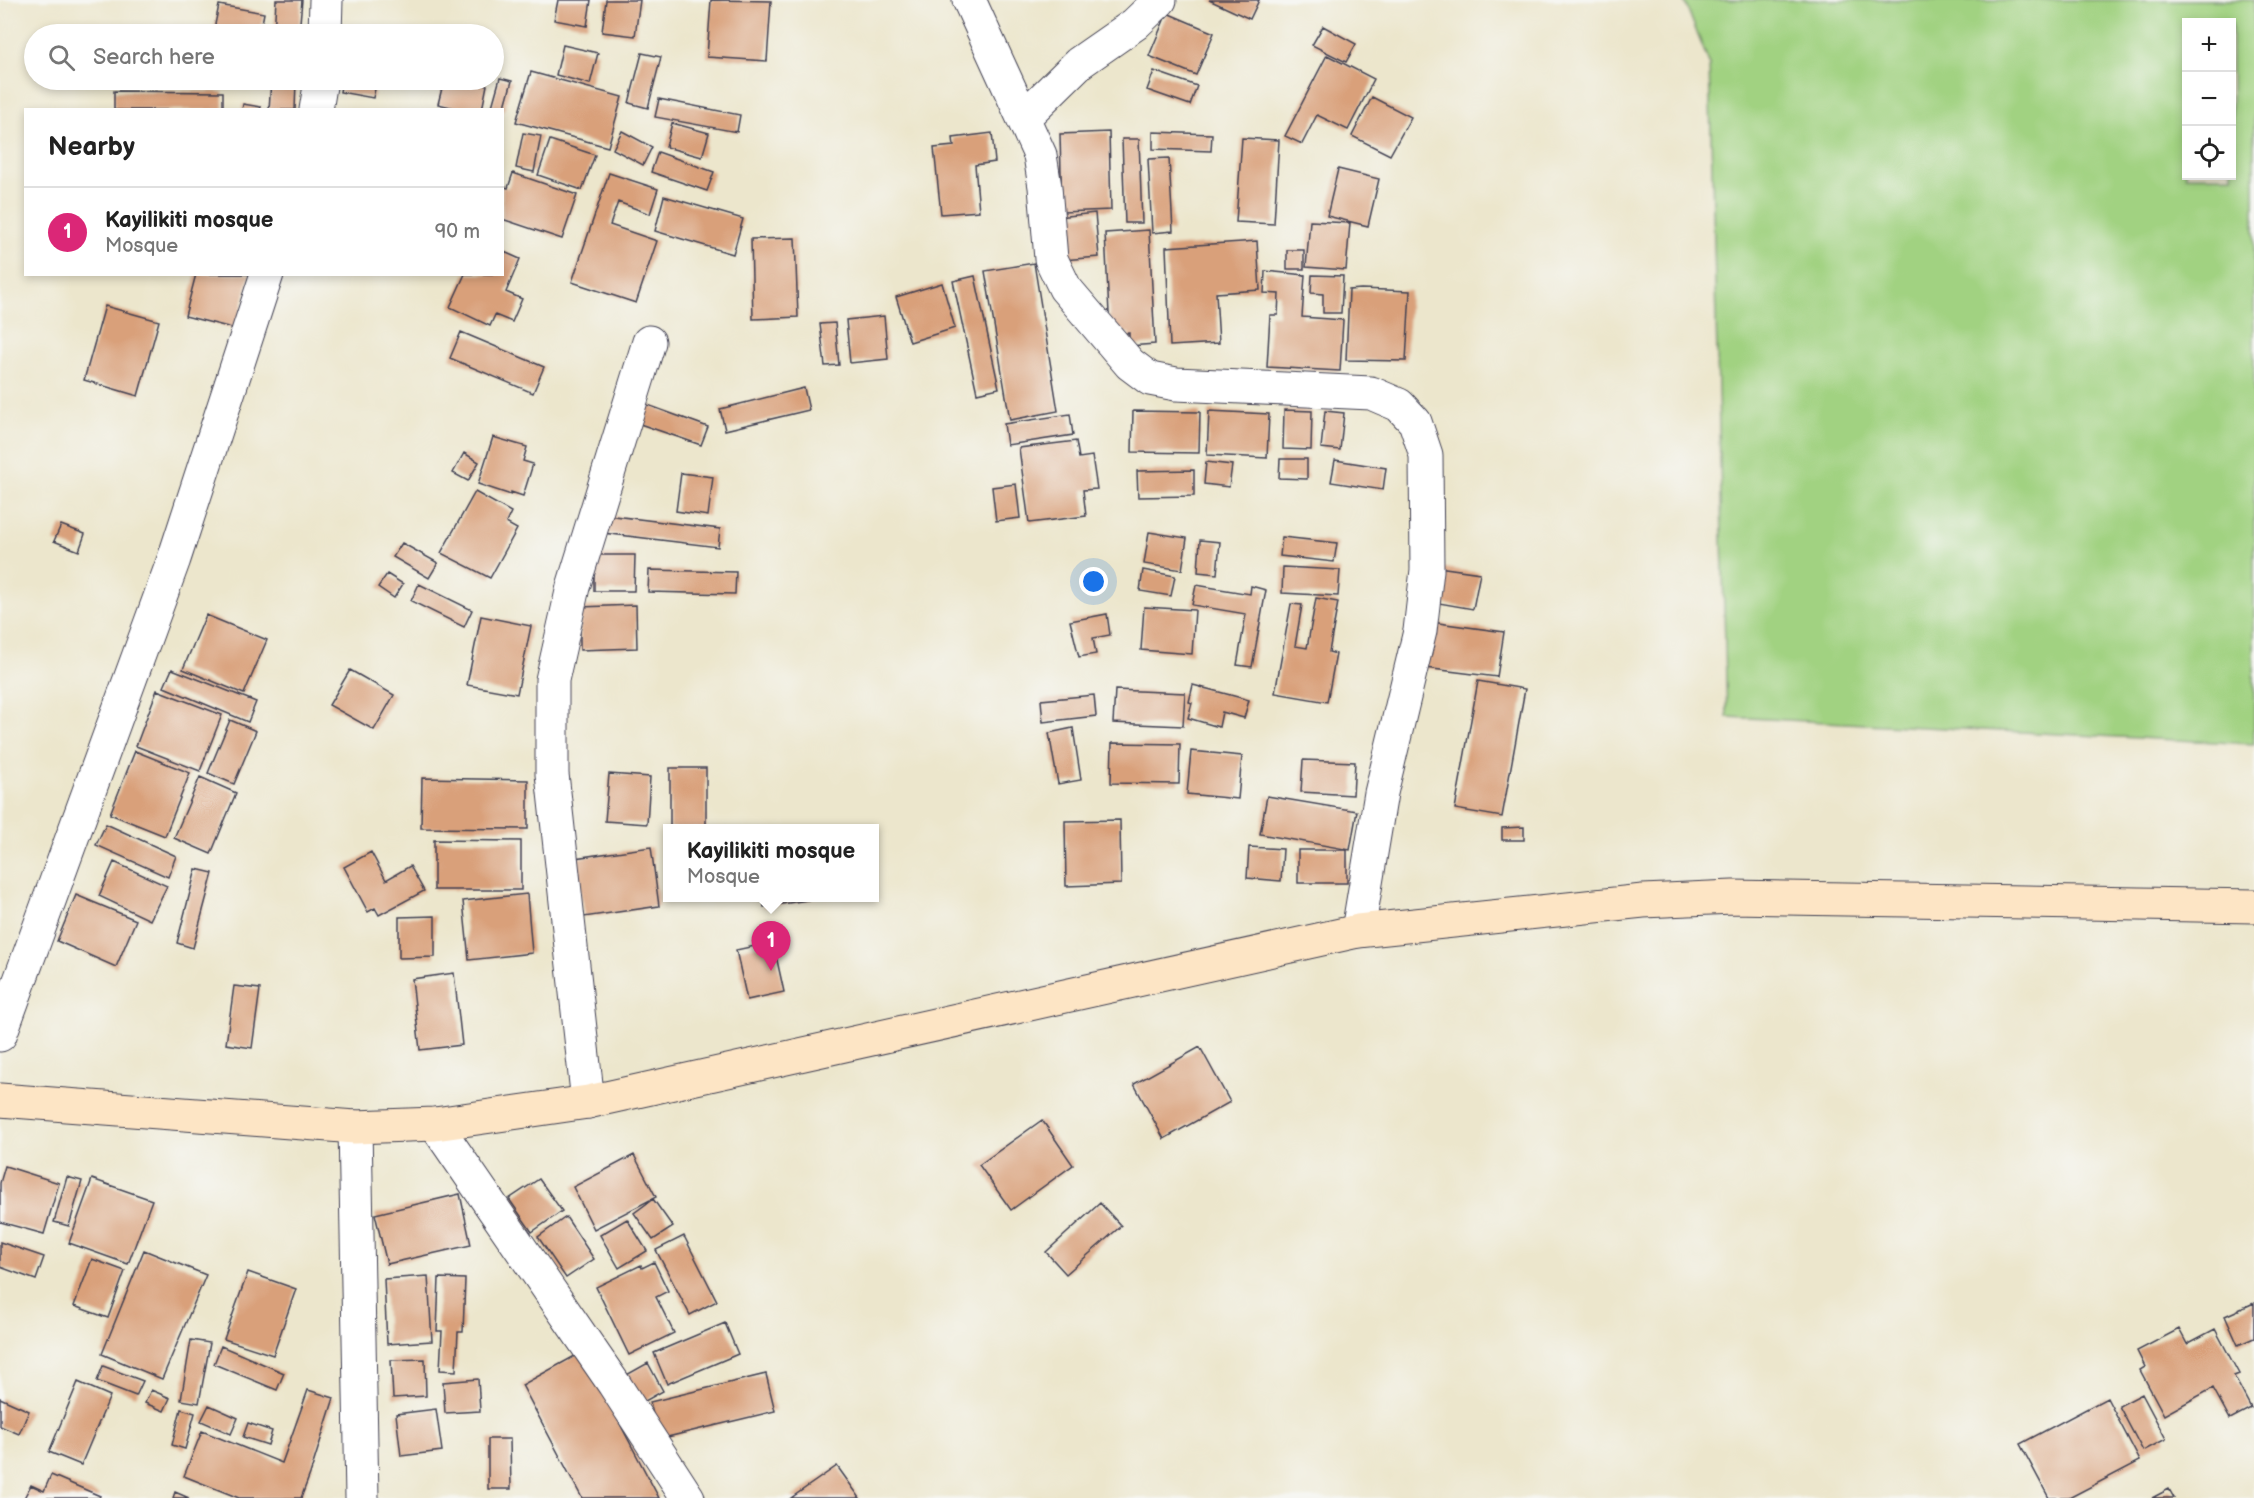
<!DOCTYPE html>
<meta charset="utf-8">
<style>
body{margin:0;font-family:"Balsamiq Sans",sans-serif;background:#f2f2f2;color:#222}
.controls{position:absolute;right:18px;top:18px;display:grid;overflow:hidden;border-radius:0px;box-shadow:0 3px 9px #0003}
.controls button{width:54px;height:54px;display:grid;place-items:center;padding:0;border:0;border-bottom:2px solid #e0e0e0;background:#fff;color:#222;font:30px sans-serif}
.you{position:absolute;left:1094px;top:582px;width:21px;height:21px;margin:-15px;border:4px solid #fff;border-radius:50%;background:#1a73e8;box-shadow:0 0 0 9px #1a73e833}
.badge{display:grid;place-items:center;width:39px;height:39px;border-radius:50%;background:#db2777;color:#fff;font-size:20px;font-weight:700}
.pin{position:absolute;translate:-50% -50px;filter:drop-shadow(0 2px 3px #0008)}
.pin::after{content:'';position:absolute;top:32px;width:21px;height:18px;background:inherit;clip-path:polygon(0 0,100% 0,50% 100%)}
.popup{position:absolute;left:663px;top:824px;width:216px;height:78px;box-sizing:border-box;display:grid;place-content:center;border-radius:0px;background:#fff;filter:drop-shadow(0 2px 4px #0005);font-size:20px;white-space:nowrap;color:#767676}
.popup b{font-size:22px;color:#222}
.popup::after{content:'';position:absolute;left:50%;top:100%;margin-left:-12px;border:12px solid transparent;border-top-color:#fff}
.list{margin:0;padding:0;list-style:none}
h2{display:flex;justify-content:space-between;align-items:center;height:78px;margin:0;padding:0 24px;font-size:26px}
h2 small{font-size:20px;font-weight:400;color:#767676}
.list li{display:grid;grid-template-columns:39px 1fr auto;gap:18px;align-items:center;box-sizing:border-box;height:90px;padding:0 24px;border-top:2px solid #e0e0e0}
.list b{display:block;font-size:22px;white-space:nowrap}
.list p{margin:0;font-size:20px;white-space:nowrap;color:#767676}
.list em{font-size:20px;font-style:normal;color:#767676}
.icon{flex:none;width:33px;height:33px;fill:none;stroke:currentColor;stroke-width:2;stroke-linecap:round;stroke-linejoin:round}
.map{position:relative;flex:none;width:2254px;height:1498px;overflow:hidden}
.search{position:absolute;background:#fff;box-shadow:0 3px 9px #0003;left:24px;top:24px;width:480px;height:66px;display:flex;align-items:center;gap:15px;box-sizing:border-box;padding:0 21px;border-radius:33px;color:#767676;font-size:22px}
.panel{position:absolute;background:#fff;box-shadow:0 3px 9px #0003;left:24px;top:108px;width:480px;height:168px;border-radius:0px}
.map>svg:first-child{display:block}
.green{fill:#a1d281;stroke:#627a5e;stroke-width:1.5;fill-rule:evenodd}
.building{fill:#d9a07a}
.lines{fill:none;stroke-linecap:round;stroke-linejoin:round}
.minor-casing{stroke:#403f51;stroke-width:35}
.secondary-casing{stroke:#403f51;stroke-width:35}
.minor{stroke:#fff;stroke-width:33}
.secondary{stroke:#fde5c5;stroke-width:33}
</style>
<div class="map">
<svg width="2254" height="1498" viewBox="0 0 2254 1498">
<rect width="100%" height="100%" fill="#f6f6f2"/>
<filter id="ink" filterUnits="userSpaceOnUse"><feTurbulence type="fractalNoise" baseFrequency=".0167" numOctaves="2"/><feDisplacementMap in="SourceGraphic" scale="12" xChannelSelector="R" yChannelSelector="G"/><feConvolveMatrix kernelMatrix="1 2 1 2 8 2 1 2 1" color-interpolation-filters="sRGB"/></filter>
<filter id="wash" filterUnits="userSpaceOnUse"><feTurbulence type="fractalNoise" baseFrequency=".008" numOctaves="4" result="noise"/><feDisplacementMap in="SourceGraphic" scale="24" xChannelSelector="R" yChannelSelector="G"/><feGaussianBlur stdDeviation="1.35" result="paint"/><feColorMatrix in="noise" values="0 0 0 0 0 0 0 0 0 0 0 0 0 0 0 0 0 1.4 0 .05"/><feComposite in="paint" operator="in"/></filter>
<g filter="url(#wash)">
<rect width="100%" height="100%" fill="#ece6cc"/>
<path class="green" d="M1684,0H2254V744L1727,717L1709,63ZM2186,22H2232V176H2186Z"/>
<g id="blocks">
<path class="building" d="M276,0H302L299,34H274Z
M558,0H591L587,26L554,20Z
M606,0H640L635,36L602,32Z
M711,0L771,1L767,61L707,57Z
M1209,0H1259L1250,19Z
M219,5L264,13L260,34H213Z
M1167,13L1214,33L1196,75L1149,56Z
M1323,26L1356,44L1346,62L1312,45Z
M563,45L598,53L590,84L556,75Z
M642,53L661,57L648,108L629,103Z
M1327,55L1374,79L1348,130L1317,115L1302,144L1285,136Z
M1154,71L1197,86L1190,105L1147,90Z
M531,72L622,97L608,147L516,122Z
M500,78L512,81L504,110H491Z
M154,80H181V83L154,81Z
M271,80H296L295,110H269Z
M342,80H377L373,98L340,92Z
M444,80H466L487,85L482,110H463L438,104Z
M114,91L223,92V110H114Z
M1372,97L1411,117L1390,155L1352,136Z
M659,99L740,115L737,132L655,117Z
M243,104L261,107L260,110H242Z
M672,123L709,133L702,157L666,147Z
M622,131L652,147L643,165L613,149Z
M1109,132L1111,210L1062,212L1060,134Z
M1153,132L1212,134L1211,151L1153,149Z
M523,133L541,136L534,172L516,168Z
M992,133L995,162L975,165L979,211L941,214L934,148L954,146L953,138Z
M1242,138L1279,140L1274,224L1236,222Z
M1122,139H1139L1142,223H1125Z
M550,140L595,155L582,190L538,175Z
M658,152L714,172L707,191L651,172Z
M1169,158L1173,231L1152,233L1148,159Z
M1338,169L1379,179L1368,226L1327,216Z
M513,173L577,195L562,239L502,219V186L508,188Z
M609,173L658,189L650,214L618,202L610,225L657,241L636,303L572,282Z
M664,196L743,219L733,254L655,231Z
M1095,213L1099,257L1062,260L1058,217Z
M1310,221L1350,223L1346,270L1306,267Z
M1149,230L1155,344L1129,346V333L1110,334L1105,233Z
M795,238L798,317L753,319L751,239Z
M1257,241L1260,290L1216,293L1219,343L1170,346L1166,247Z
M1287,250H1304V269H1287Z
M502,251L520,259L506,292L522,299L512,322L495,315L490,326L450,307L465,274H502Z
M1034,263L1058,411L1010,420L985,271Z
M1265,271L1305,275L1302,317L1343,320L1340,371L1267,367L1270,315H1278L1279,294L1264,293Z
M196,274H250L236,329L185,316Z
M1312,275L1343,276L1341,313H1323V294L1311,293Z
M975,276L999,388L977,393L953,281Z
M942,283L955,328L910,342L896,297Z
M1361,289L1410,291L1406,361L1346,360L1349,290Z
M105,306L159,321L138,396L84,380Z
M884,316L888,359L850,363L846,320Z
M835,323L839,365L825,366L820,324Z
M461,332L544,367L533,393L450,358Z
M804,388L809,410L725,430L720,409Z
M645,404L708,427L701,445L637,423Z
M1284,410L1312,411L1311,450L1283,449Z
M1133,411L1200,412L1199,453L1132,452Z
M1209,411L1269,414L1267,458L1207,455Z
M1325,411L1344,413L1340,450L1321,448Z
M1070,414L1073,435L1007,445L1004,424Z
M493,437L527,447L523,461L533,464L523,496L511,492V495L478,484Z
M1076,441L1079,458L1092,456L1097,489L1083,490L1086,516L1029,523L1019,448Z
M464,453L479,462L468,481L453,473Z
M1280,459H1307V479L1279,478Z
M1335,460L1386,468L1383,490L1331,482Z
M1206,462L1232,465L1229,487L1204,484Z
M1194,470V496L1138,497L1137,471Z
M681,473L713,477L708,516L676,511Z
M1016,484L1020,518L996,521L992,487Z
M475,492L511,512L506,523L517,529L490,578L441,553Z
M606,515L720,529L718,547L603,533Z
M61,525L85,534L79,551L54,541Z
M1149,532L1187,538L1182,570L1144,564Z
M1282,537L1337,543L1334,562L1280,556Z
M1200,540L1220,542L1217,574L1198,572Z
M402,543L438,563L429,578L393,557Z
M594,555H635L634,591H594Z
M1283,567L1340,570L1338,596L1282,593Z
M1438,567L1480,573L1473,609L1433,602Z
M649,570L736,572L735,594L648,592Z
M1143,570L1175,576L1171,596L1140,591Z
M387,574L403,584L394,598L378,587Z
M419,584L472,610L464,627L411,601Z
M1196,585L1250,594L1251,586L1266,590L1252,667L1237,665L1246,614L1192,605Z
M1316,598L1338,602L1329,652L1336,654L1327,702L1275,693L1291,604L1302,605L1295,646L1307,648Z
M636,605L637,648L580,650V607Z
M1144,607L1195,610L1192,654L1141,650Z
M1107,614L1110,635L1093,638L1096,654L1079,657L1070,621Z
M206,615L267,640L244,694L183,669Z
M481,616L531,626L517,694L467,685Z
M1431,622L1504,632L1497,677L1425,668Z
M172,669L256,702L248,722L164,687Z
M350,670L394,695L374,730L329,705Z
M1478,681L1525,689L1502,817L1455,809Z
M1193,685L1249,700L1244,718L1222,712L1219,727L1188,718L1192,703L1189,702Z
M157,690L222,715L200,771L136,746Z
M1115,690L1185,693L1183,726L1113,723Z
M1094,695L1096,716L1043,722L1041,700Z
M230,720L256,731L234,784L208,773Z
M1073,728L1081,780L1058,784L1049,733Z
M1112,743L1180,744L1179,784L1111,783Z
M135,751L190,773L165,836L110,814Z
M1191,751L1242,756L1238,799L1187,794Z
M1303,760L1355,762L1353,795L1301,792Z
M670,768H706V828H670Z
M609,774L650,777L647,824L605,821Z
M200,777L236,793L211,854L174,838Z
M422,778L528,780V829L421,828Z
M1267,796L1357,811L1350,850L1260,834Z
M1120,820L1121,884L1066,886L1065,821Z
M106,824L176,856L168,877L96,845Z
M1524,827V840H1502V828Z
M434,840L521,841V890H434Z
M651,847L659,906L584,917L575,858Z
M1249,847L1283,849L1281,881L1247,878Z
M1298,850H1347V883H1298Z
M371,852L386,880L410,866L424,891L379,915L375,908L368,912L344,867Z
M114,862L167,886L150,920L99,896Z
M196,869L213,873L193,948L177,943Z
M527,894L532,953L469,960L463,901Z
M76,895L136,920L116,967L57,941Z
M763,898H813V899L764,907Z
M435,916V957L399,958V917Z
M773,942L784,992L747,1000L736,950Z
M454,973L462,1045L420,1050L412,979Z
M234,986L260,989L252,1048L226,1044Z
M1200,1047L1230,1102L1164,1139L1134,1084Z
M1042,1120L1073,1165L1011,1210L979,1165Z
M634,1155L656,1197L594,1229L573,1187Z
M5,1166L59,1183L44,1234L0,1222V1183Z
M67,1177L82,1181L69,1226L54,1222Z
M92,1179L152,1200L128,1264L69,1243Z
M539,1179L562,1211L532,1232L509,1199Z
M460,1194L471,1245L387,1264L375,1214Z
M653,1199L673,1227L653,1240L634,1213Z
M1100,1203L1121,1226L1066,1274L1046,1252Z
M566,1217L594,1259L566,1278L538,1237Z
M627,1219L647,1251L619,1268L600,1235Z
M684,1236L717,1301L690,1315L656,1250Z
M0,1242L44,1257L36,1280L0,1267Z
M144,1250L206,1275L162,1379L102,1354Z
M92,1259L125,1271L108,1318L74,1306Z
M654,1262L668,1291L656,1297L674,1333L629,1355L596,1287L641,1265L642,1268Z
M248,1272L296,1289L273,1355L224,1339Z
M428,1276L432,1341L387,1344L384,1279Z
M439,1278L465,1279L463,1332H458L456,1371L440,1370L442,1331H437Z
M2254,1303V1338L2238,1345L2225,1316Z
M725,1323L738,1354L667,1384L654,1353Z
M2179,1329L2187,1344L2215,1329L2239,1374L2234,1376L2251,1408L2230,1419L2213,1388L2164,1415L2140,1370L2145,1367L2137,1351Z
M191,1340L210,1343L199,1403L181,1400Z
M221,1346L284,1373L277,1390L214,1364Z
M582,1352L659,1498H582L522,1385Z
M425,1359L426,1396L393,1398L391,1360Z
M648,1363L663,1391L638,1405L623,1377Z
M103,1366L143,1381L136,1396L97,1381Z
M766,1374L775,1411L659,1439L650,1402Z
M478,1379L480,1411L445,1413L443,1382Z
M78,1382L110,1396L81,1465L49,1452Z
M151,1390L170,1398L164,1411L145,1403Z
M308,1390L334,1398L310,1474L301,1498H239L184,1476L202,1431L282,1463Z
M2142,1394L2166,1439L2143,1451L2119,1406Z
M0,1398L29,1411L19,1434L0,1426Z
M2107,1398L2140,1461L2069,1498H2049L2020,1444Z
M209,1405L238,1418L231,1434L201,1421Z
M181,1409L195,1413L185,1449L172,1445Z
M436,1409L442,1451L401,1456L396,1414Z
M248,1423L272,1431L268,1445L243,1437Z
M488,1439H510L511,1489H488Z
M837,1466L860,1498H791Z
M51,1475L100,1496L99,1498H24L31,1485L44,1491Z
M2169,1489L2174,1498H2152Z
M175,1492L189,1498H173Z"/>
</g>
</g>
<g filter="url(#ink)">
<use href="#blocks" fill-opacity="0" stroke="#403f51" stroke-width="1.5"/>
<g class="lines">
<g class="minor-casing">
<path id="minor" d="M969,0L1040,155L1045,187L1051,259L1065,288L1130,364L1150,379L1176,384L1371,393L1399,405L1415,422L1426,455L1427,570L1420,631L1381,793L1358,931
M325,34L326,0
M316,110L321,80
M1023,118L1079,63L1135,24L1160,0
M0,1035L174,559L267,274
M588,1102L552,774V680L573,587L649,342
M435,1124L614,1384L688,1498
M355,1127L362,1498"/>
</g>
<g class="secondary-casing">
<path id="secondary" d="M0,1100L355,1127L435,1124L588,1102L1358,931L1643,901L1733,897L2254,906"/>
</g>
<use href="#minor" class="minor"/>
<use href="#secondary" class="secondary"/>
</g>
</g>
</svg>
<div class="controls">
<button>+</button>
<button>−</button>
<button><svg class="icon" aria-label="locate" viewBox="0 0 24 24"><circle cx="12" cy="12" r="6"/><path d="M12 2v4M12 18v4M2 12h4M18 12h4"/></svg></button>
</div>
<div class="you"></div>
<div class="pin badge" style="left:771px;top:971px">1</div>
<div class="popup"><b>Kayilikiti mosque</b>Mosque</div>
<div class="search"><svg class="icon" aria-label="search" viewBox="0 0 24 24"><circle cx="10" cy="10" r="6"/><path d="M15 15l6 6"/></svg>Search here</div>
<section class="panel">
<h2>Nearby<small></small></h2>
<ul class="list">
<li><span class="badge">1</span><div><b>Kayilikiti mosque</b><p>Mosque</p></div><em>90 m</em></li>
</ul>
</section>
</div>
